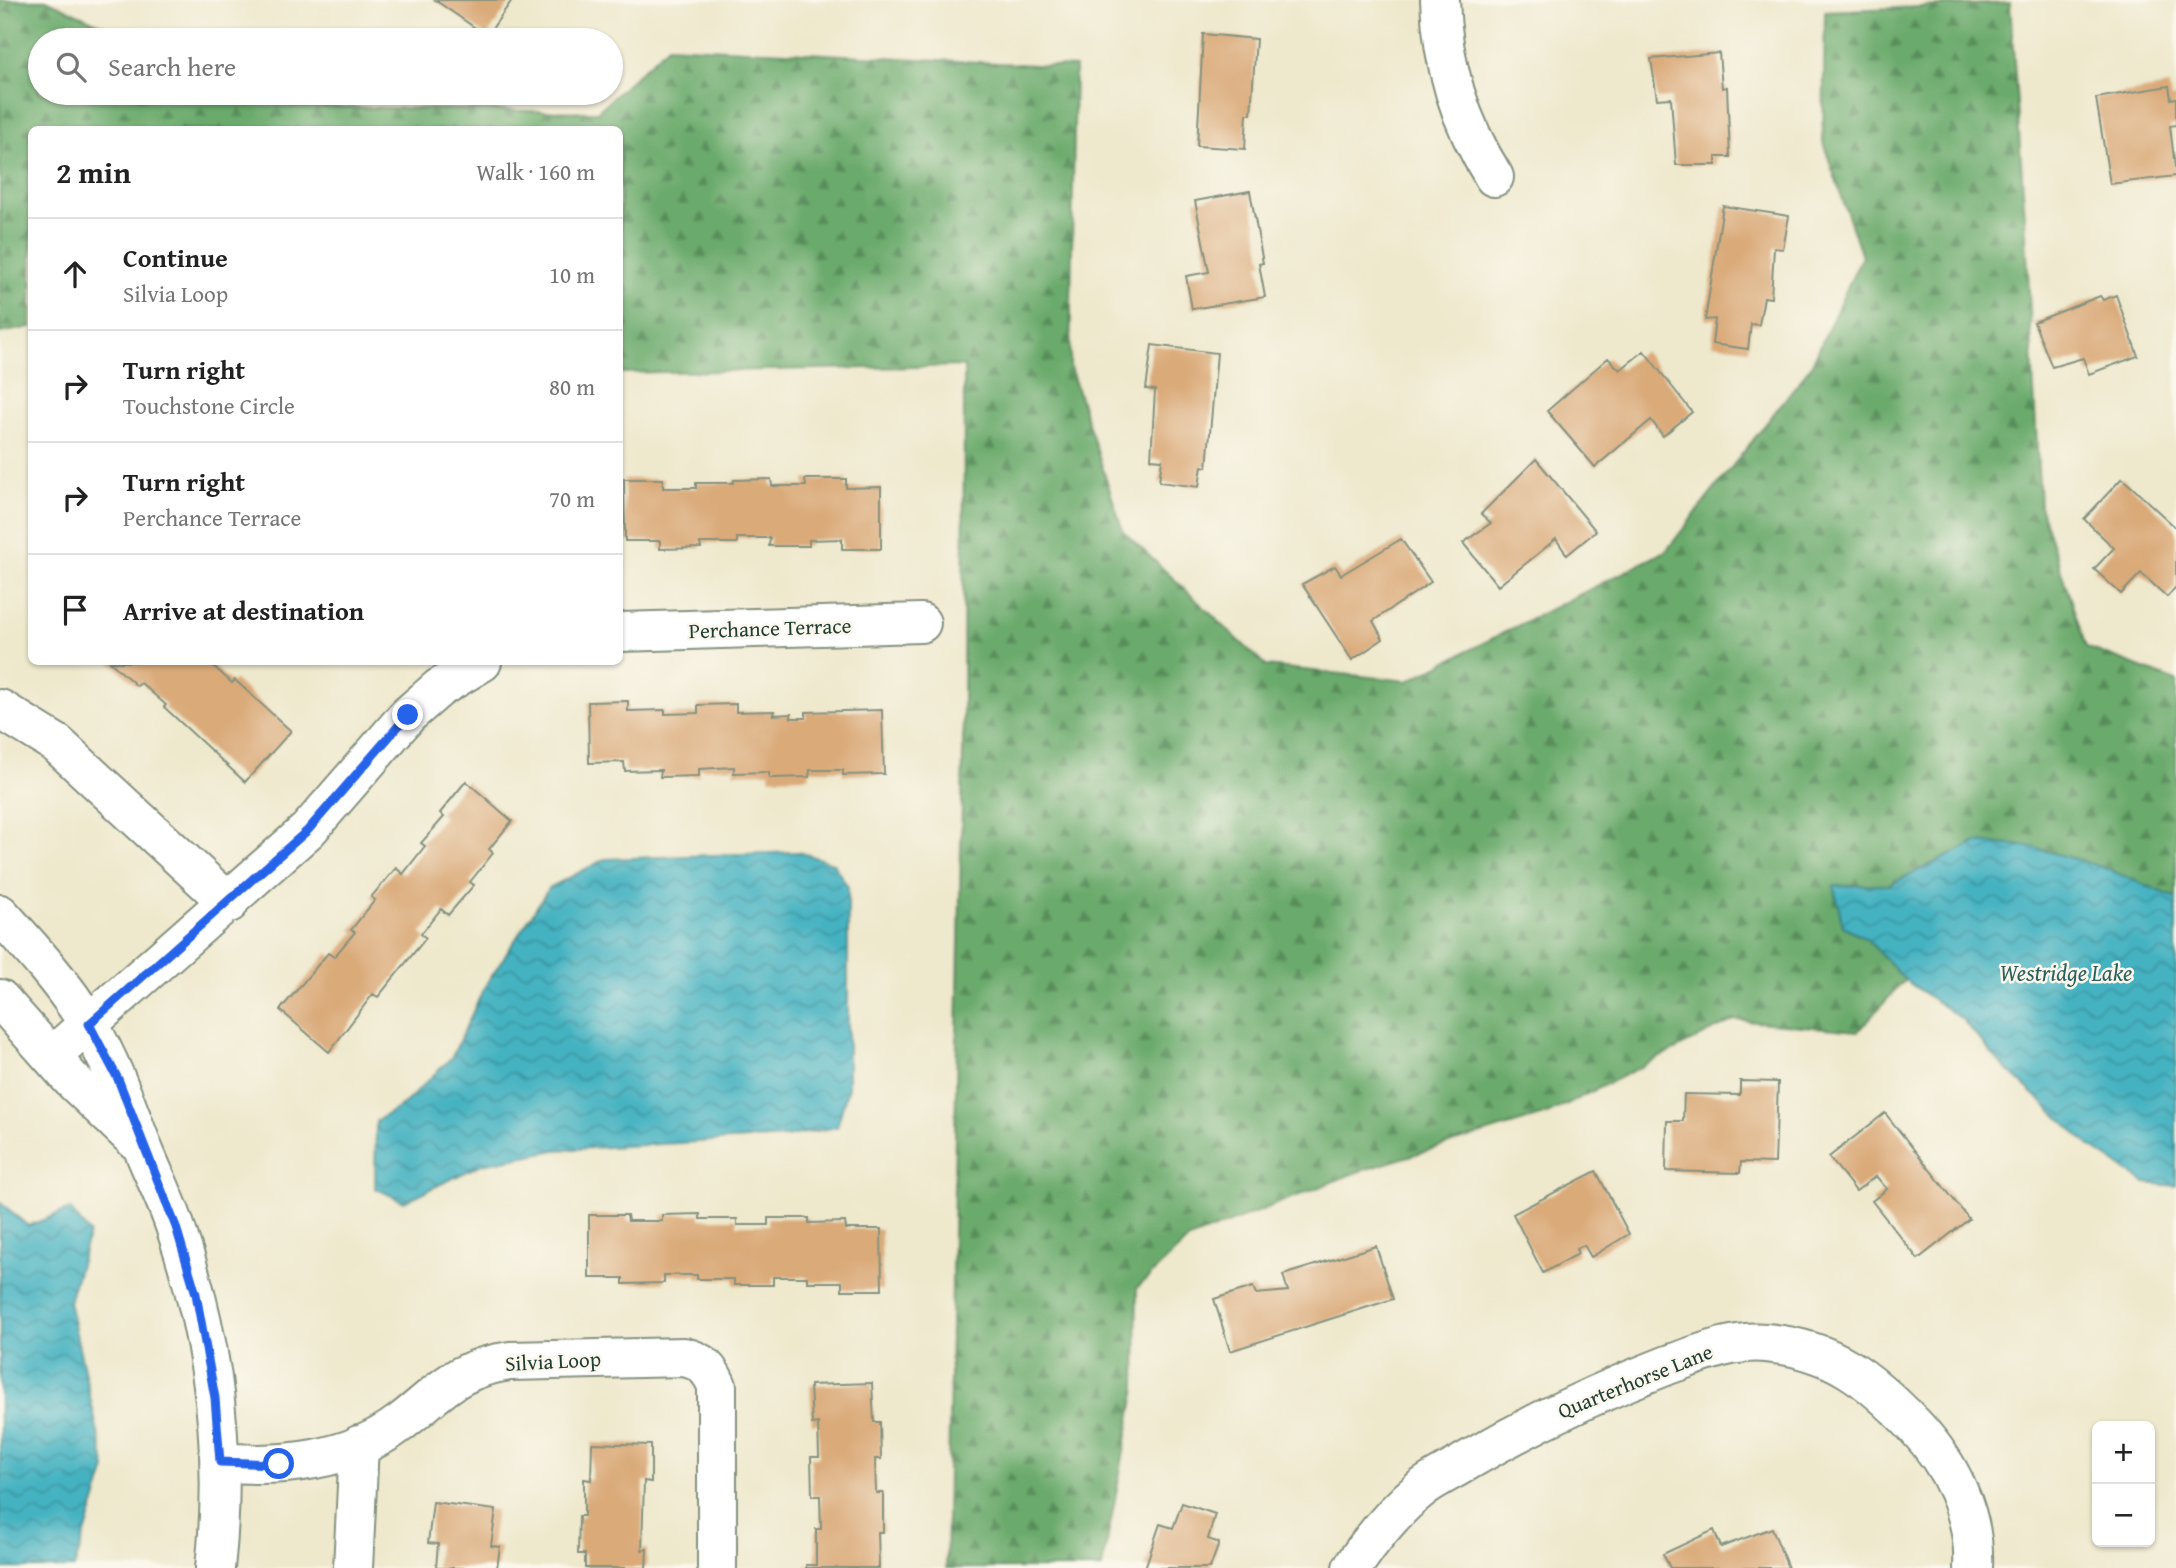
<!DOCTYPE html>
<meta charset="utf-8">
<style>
body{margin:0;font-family:"Gentium Book Plus",serif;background:#f6f6f6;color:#222}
.controls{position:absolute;right:21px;bottom:21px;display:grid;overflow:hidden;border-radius:10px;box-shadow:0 2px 5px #0004}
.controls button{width:63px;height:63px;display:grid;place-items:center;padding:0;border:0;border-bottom:2px solid #e0e0e0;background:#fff;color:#222;font:35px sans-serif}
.stop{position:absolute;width:21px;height:21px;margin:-16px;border:5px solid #2563eb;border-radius:50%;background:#fff}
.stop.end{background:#2563eb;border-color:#fff;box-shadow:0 2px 7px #0008}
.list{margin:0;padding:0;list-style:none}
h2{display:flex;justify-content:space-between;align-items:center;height:91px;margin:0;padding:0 28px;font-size:30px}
h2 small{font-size:23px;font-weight:400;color:#767676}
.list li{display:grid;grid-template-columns:46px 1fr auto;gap:21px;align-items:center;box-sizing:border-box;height:112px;padding:0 28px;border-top:2px solid #e0e0e0}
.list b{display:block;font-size:26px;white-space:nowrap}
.list p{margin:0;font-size:23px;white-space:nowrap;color:#767676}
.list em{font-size:23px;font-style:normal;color:#767676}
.icon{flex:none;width:38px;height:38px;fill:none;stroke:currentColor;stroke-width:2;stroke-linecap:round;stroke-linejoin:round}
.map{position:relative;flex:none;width:2176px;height:1568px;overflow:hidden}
.search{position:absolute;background:#fff;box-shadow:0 2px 5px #0004;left:28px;top:28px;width:595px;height:77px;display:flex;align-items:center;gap:18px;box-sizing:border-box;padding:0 24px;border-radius:38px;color:#767676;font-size:26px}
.panel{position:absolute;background:#fff;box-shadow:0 2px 5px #0004;left:28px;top:126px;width:595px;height:539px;border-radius:10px}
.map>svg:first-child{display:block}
.forest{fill:url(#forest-firs);stroke:#457450;stroke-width:2}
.water{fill:url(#water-waves);stroke:#32787a;stroke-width:2}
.building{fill:#daaa79}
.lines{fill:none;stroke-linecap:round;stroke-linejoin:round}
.minor-casing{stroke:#869280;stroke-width:42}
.minor{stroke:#fff;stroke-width:38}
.route{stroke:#2563eb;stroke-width:9}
.labels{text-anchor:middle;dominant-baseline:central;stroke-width:5;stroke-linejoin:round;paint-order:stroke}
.street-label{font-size:21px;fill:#1f3d34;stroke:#fbf7ec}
.water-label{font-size:23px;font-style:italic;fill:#2a605e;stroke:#fbf7ec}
</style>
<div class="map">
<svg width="2176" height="1568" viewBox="0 0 2176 1568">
<defs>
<pattern id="forest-firs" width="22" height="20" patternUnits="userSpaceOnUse" patternTransform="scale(1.75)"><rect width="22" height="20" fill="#6baa6c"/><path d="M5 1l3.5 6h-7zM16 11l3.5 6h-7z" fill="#578c5a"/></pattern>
<pattern id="water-waves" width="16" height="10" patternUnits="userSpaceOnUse" patternTransform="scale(1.75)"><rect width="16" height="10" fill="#45b2c1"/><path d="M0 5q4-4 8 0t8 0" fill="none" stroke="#39929e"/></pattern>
</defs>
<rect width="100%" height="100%" fill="#fbf7ec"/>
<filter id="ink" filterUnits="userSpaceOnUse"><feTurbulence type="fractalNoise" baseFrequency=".0143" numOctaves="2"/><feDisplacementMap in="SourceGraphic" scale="14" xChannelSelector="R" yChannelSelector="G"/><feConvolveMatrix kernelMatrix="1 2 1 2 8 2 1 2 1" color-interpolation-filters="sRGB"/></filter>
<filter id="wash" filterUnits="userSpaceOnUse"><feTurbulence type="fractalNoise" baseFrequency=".00686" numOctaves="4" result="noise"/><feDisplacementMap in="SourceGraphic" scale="28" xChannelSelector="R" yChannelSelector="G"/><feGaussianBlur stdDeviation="1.57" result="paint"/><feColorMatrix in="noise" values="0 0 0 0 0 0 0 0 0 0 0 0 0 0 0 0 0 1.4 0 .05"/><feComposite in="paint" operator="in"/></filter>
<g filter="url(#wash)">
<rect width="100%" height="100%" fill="#eee8cc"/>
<path class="forest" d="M0,0H46L136,40H40V93H253L283,106L597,112L668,46L1075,67L1070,367L1123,531L1266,666L1408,681L1666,551L1811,366L1862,256L1823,142L1825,11L2010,3L2026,233L2040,506L2086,647L2176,681V898L2102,867L2032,847L1977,842L1888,885L1834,886L1843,926L1866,938L1905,980L1858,1031L1734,1020L1547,1114L1357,1172L1189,1239L1137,1288L1136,1388L1102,1568H946L963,751L964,366L620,373V130H32L31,327L0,333Z"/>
<path class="water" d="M1977,842L2032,847L2102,867L2176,898V1186L2145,1183L2090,1146L2000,1063L1963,1020L1905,980L1866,938L1843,926L1834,886L1889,885Z
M799,852L833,863L848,887V1088L837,1127L785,1137L556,1150L482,1164L404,1202L375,1188L376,1121L403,1105L452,1057L484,988L549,888L605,859Z
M0,1202L28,1226L70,1209L89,1233L69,1302L106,1469L74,1568H0Z"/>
<g id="blocks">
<path class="building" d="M435,0H512L487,36Z
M1203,34L1256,39L1251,114H1247L1245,149L1197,146Z
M1719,53L1722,88L1727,87L1730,157H1716V165H1676L1671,98L1657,99L1651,59Z
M2169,86L2171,99L2176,98V125L2170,126L2176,176L2110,184L2096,98Z
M1250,191L1263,263L1259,264L1265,297L1192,309L1186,276L1209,272L1195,201Z
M1723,206L1789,216L1783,249L1774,248L1771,298L1764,297L1759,325L1751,324L1748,349L1712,344L1715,319L1705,320Z
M2116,295L2138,356L2089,374L2083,358L2052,367L2034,322L2100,296L2103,300Z
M1152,345L1217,353L1207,467L1202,466L1199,487L1159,482L1162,460L1151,459L1155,390L1146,389Z
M1644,351L1692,412L1663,436L1651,420L1595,467L1547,411L1608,358L1620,370Z
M1536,459L1596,531L1567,555L1556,539L1498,586L1463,543L1491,523L1481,514Z
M2122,478L2176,528V587L2167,597L2141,573L2121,594L2094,569L2114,548L2084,519Z
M624,479H663V488H696V483H733L734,480L771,479L772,486H806L805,479H846V488L881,487V549H842V539L809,540V546H769L770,538H737V543H700L701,548L660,549V541H625Z
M1401,539L1431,582L1373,621L1383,639L1352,660L1302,584L1335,566L1341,575Z
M110,662H209L232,683L235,680L291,731L245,782L164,707L166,705L141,683L137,686Z
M628,701V711L665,710V714L698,713V705L736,704V712L774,711L773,715L791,714V718H806V712L882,710L884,774L843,775V770H810L809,777L769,778V772L734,773V767L699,769V776L660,777L661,770L625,771L624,762L589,763L588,702Z
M466,781L512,821L489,849L493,853L470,882L474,885L448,915L441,909L421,934L426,938L378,997L373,994L329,1052L280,1010L328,953L334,957L355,932L351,930L375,900L371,897L396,868L403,874L425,846L421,843L444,817L440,813Z
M1740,1081L1778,1082L1775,1163L1741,1162L1740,1173L1666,1171L1667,1121H1683L1684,1094L1740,1095Z
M1885,1113L1969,1219L1918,1259L1872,1201L1887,1189L1876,1176L1856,1191L1829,1157Z
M1596,1171L1629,1234L1591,1257L1584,1245L1576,1249L1578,1254L1543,1273L1513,1214Z
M700,1214V1219H737V1225H768V1218H809V1223L845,1222L846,1229H881L882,1290H842V1282H807V1277H773V1285H734V1279H697V1275H664V1283L623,1284V1278H589V1215H627L628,1221H662V1215Z
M1376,1246L1393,1299L1230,1351L1214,1299L1253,1287L1256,1294L1288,1291L1283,1275Z
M872,1383L874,1422H880L881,1459H875L876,1493H883V1532H878L879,1568H806V1565H816V1529H821L820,1496H812L811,1457H819L818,1423L812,1424L810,1385Z
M592,1443L651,1445V1482L644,1481L642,1550L647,1549L646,1568H585V1554H578L579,1516H584V1479L591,1480Z
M433,1502L496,1510L491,1546L500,1547L497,1568H436L438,1544L428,1543Z
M1182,1503L1215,1514L1208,1539L1219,1543L1210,1568H1145L1160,1524L1173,1528Z
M1772,1528L1788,1568H1670L1663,1554L1714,1530L1721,1547Z"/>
</g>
</g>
<g filter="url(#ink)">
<use href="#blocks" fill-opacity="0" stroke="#869280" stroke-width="2"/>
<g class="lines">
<g class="minor-casing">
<path id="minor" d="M1440,0C1442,63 1460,123 1494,177
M620,632L921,623
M0,709L57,744L229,903
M0,914C32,949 64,984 89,1025C112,1064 126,1104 142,1146C153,1174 167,1201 176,1229C213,1338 228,1453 215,1568
M0,999L71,1079L135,1140
M52,1056L308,830L408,715L439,688L482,662
M221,1462C281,1468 350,1461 400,1423C441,1392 454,1369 510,1361L684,1357C702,1361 710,1369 717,1386V1568
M353,1568L359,1445
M1352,1568C1371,1539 1395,1510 1422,1488C1435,1478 1453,1470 1467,1461C1532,1423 1598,1392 1668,1365C1700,1354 1731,1340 1766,1343C1833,1349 1869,1378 1914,1425C1950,1463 1976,1514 1973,1568"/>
</g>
<use href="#minor" class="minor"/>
</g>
</g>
<g class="lines" filter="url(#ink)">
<path class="route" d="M279,1464L220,1462L215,1398L196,1294L176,1227L118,1079L89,1024L308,830L408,715"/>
</g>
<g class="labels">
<g class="street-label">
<text transform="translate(770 628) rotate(-2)">Perchance Terrace</text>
<text transform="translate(553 1361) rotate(-3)">Silvia Loop</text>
<text transform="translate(1635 1381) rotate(-22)">Quarterhorse Lane</text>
</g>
<g class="water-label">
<text x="2066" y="972">Westridge Lake</text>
</g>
</g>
</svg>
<div class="controls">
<button>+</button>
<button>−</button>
</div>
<div class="stop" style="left:279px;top:1464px"></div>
<div class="stop end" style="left:408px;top:715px"></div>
<div class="search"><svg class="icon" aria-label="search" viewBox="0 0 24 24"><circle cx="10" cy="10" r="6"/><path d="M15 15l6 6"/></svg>Search here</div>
<section class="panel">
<h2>2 min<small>Walk · 160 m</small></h2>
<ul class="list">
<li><svg class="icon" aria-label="ahead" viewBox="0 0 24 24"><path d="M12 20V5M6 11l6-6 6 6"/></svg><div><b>Continue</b><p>Silvia Loop</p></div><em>10 m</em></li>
<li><svg class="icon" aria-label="right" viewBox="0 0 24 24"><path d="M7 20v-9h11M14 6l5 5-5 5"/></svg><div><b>Turn right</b><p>Touchstone Circle</p></div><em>80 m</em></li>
<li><svg class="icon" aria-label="right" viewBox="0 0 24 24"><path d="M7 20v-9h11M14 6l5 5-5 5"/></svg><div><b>Turn right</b><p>Perchance Terrace</p></div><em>70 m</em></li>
<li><svg class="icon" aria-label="arrive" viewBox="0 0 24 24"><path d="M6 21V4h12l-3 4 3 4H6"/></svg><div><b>Arrive at destination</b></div></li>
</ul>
</section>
</div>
